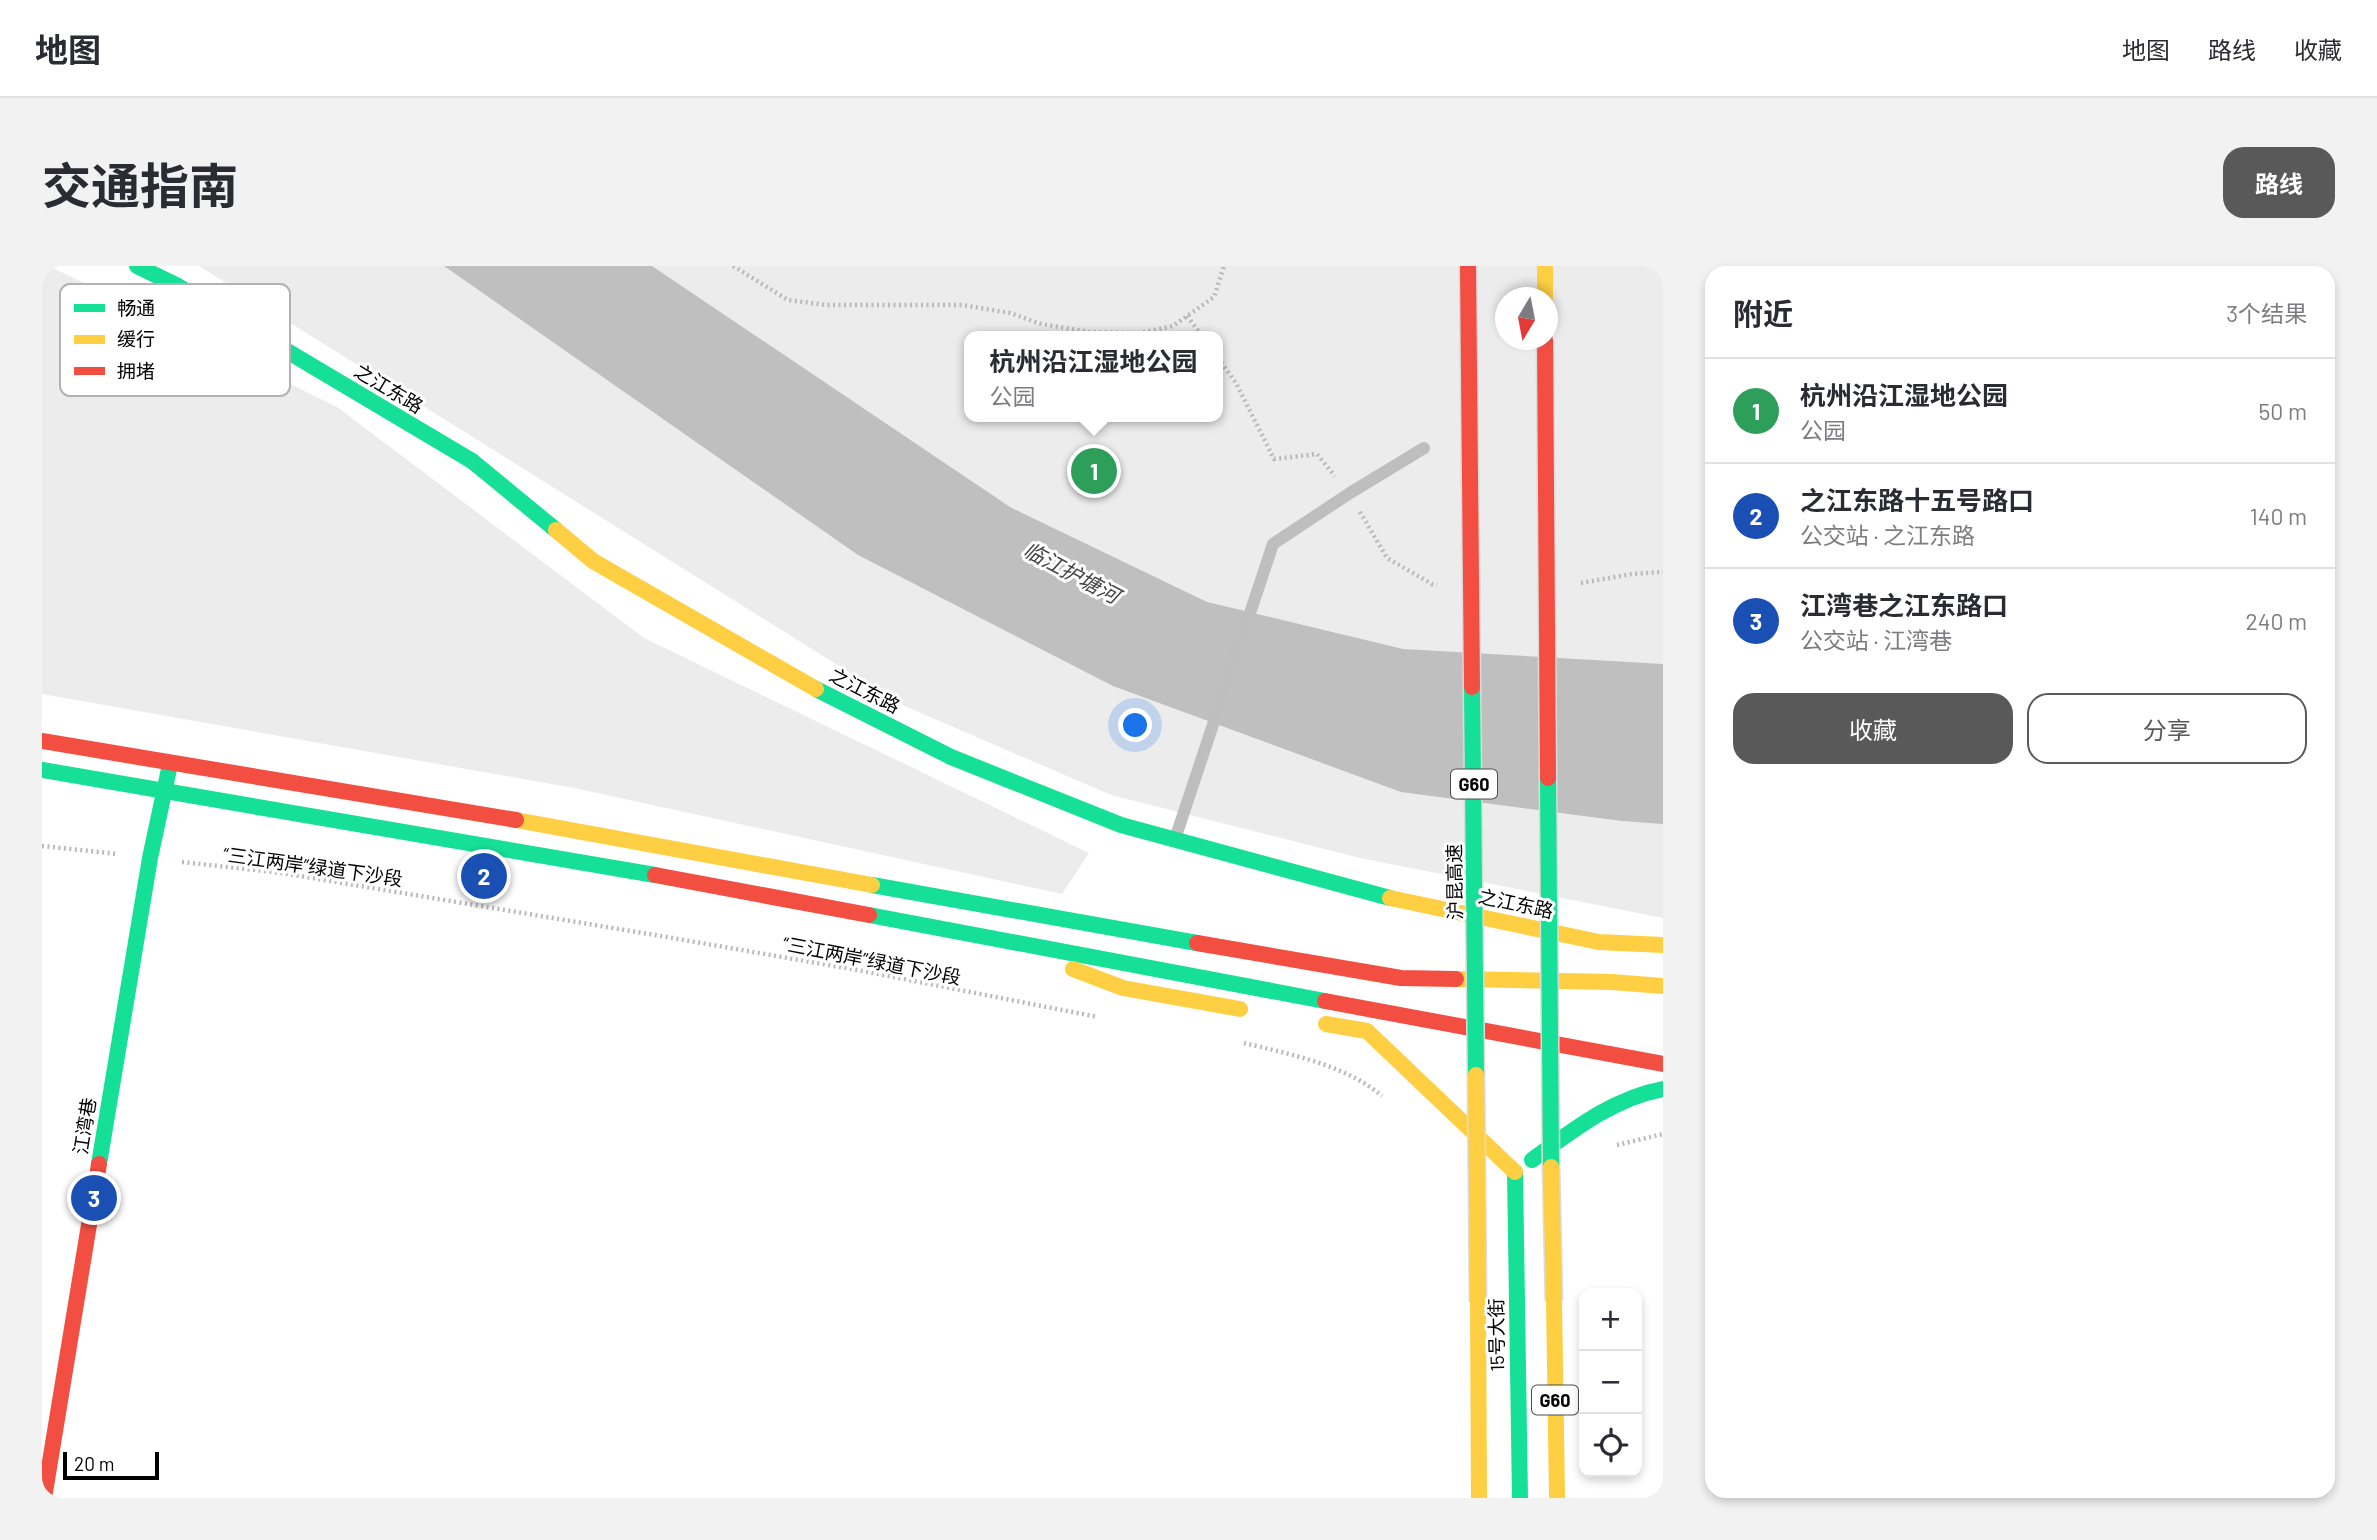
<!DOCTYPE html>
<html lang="zh">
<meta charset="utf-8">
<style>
body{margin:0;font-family:Barlow,"Noto Sans SC",sans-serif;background:#f2f2f3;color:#2b2b33}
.controls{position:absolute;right:21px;bottom:21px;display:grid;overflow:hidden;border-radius:14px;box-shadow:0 4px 10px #0003}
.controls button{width:63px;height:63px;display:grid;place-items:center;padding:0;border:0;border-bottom:2px solid #e1e1e2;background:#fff;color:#2b2b33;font:35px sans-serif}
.compass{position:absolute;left:1453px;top:21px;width:63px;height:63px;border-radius:50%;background:#fff;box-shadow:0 4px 10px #0003;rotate:190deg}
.scale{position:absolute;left:21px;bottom:18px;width:96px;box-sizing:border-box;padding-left:7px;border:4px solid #000;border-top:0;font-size:19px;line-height:24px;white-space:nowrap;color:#000;-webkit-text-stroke:5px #fff;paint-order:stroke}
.you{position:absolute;left:1094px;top:460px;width:24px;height:24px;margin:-18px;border:5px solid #fff;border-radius:50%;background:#1a73e8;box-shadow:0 0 0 10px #1a73e833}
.badge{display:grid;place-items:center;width:46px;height:46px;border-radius:50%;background:#595959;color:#fff;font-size:23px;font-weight:700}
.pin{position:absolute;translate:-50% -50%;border:4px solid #fff;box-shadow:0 2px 7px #0006}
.popup{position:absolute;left:922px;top:65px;width:259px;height:91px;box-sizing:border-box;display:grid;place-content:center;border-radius:14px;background:#fff;filter:drop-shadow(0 2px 5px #0005);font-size:23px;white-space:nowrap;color:#7c7c81}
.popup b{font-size:26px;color:#2b2b33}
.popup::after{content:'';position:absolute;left:50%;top:100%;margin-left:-14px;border:14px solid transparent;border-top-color:#fff}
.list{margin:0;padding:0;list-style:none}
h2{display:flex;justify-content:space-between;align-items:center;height:91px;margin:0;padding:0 28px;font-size:30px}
h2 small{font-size:23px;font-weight:400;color:#7c7c81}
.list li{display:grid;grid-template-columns:46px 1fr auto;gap:21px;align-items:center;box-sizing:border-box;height:105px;padding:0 28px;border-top:2px solid #e1e1e2}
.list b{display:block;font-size:26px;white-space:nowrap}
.list p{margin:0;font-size:23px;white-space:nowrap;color:#7c7c81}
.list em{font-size:23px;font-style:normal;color:#7c7c81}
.actions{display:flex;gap:14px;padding:21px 28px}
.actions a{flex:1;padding:16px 0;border:2px solid #595959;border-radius:21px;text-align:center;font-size:24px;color:#595959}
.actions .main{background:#595959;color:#fff}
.icon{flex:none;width:38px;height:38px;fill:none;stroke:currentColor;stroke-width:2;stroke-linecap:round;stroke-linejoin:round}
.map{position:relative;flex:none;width:1621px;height:1232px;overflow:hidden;border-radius:21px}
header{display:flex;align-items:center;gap:42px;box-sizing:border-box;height:98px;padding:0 35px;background:#fff;border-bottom:2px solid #e1e1e2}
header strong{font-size:33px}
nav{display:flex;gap:38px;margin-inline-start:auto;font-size:24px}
.intro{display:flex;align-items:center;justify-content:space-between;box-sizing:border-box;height:168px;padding:0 42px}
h1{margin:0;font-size:49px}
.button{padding:18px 32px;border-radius:21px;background:#595959;color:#fff;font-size:24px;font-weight:700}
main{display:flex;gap:42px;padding:0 42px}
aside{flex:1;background:#fff;border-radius:21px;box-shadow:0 4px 10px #0003}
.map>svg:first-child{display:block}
.green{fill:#ececec;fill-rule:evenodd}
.water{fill:#bfbfbf}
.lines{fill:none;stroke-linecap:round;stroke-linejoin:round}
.path{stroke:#b9b9b9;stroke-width:4.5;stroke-dasharray:2 3.5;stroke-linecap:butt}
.lane{stroke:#bebebe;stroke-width:12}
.fast{stroke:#16e098;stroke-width:16}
.slow{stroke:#ffcf43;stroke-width:16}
.jam{stroke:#f24e42;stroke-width:16}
.fast-bridge-casing{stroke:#dbdbdb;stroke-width:19;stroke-linecap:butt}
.slow-bridge-casing{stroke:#dbdbdb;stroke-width:19;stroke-linecap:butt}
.jam-bridge-casing{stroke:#dbdbdb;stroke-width:19;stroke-linecap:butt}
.fast-bridge{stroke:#16e098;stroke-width:16}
.slow-bridge{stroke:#ffcf43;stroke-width:16}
.jam-bridge{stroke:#f24e42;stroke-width:16}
.labels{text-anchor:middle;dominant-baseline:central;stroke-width:6;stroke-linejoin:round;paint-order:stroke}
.shield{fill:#fff;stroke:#4c4c4c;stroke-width:2}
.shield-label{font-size:18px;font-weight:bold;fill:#000}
.street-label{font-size:19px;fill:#000;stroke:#fff}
.water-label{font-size:21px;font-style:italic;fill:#444;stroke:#fff}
.key{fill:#fff;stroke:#b2b2b2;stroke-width:2}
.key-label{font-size:19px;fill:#000}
</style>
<header>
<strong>地图</strong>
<nav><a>地图</a><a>路线</a><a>收藏</a></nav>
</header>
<div class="intro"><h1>交通指南</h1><a class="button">路线</a></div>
<main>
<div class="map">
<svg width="1621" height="1232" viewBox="0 0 1621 1232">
<rect width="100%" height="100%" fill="#fff"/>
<path class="green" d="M0,0H7L295,141L602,372L1047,587L1020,628L532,522L0,428Z
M157,0H1621V652L1318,592L1069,529L858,438ZM1464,32H1506V74H1464ZM928,70H1176V151H928Z"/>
<path class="water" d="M402,0H610L968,241L1165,336L1361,383L1621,398V558L1580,555L1359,526L1071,420L816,289Z"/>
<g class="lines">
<path class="path" d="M691,0L746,34L784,39H920L968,47L999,58L1048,66L1098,67L1131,60L1172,31L1182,0
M1145,50L1160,70
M1176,92L1194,117L1232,193L1275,188L1293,210
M1318,246L1345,292L1390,318L1395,319
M1539,317L1590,308L1621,306
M0,580L76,588
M140,596L240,607L613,669L821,705L1056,751
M1202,777C1247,788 1304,799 1340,830
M1575,879L1621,868"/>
<path class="lane" d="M1133,573L1231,278L1308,227L1382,182"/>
<path class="fast" d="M95,0L134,19L430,195L514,264
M774,423L909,491L1079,559L1348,632
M0,504L613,609
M830,619L1155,677
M827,649L1283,735
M1490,894C1530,865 1571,832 1621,823
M57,898L108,592L127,503
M1473,906L1478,1232"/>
<path class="slow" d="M1503,0V32
M514,264L551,295L774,423
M474,554L830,619
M1348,632L1557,676L1621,679
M1031,703L1081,722L1198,743
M1414,713L1570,716L1621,720
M1284,758L1325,765L1473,906
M1512,1035L1515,1232
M1436,1036L1437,1232"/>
<path class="jam" d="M0,475L474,554
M613,609L827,649
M1155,677L1359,712L1414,713
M1283,735L1621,798
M2,1232L57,898"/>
<g class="fast-bridge-casing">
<path id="fast-bridge" d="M1430,421L1434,809
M1506,512L1509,901"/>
</g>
<g class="slow-bridge-casing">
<path id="slow-bridge" d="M1434,809L1436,1036
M1509,901L1512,1035"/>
</g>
<g class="jam-bridge-casing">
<path id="jam-bridge" d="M1426,0L1430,421
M1503,74L1506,512"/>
</g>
<use href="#fast-bridge" class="fast-bridge"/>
<use href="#slow-bridge" class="slow-bridge"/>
<use href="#jam-bridge" class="jam-bridge"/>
</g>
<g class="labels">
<g class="shield">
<rect x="1409" y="503.5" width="46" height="29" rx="5"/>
<rect x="1490" y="1119.5" width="46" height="29" rx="5"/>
</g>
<g class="shield-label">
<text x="1432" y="518">G60</text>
<text x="1513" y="1134">G60</text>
</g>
<g class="street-label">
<text transform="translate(347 122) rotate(31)">之江东路</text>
<text transform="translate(823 424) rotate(27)">之江东路</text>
<text transform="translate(271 600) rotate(8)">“三江两岸”绿道下沙段</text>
<text transform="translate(1412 616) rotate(-91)">沪昆高速</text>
<text transform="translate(1474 637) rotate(12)">之江东路</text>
<text transform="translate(830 694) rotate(11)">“三江两岸”绿道下沙段</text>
<text transform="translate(42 860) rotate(-81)">江湾巷</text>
<text transform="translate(1454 1069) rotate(-91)">15号大街</text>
</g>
<g class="water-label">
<text transform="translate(1030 306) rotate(28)">临江护塘河</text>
</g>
</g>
<rect x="18" y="18" width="230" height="112" rx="10" class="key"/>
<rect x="32" y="38" width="31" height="8" fill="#16e098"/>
<rect x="32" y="69" width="31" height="9" fill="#ffcf43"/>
<rect x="32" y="101" width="31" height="8" fill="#f24e42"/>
<g class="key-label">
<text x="75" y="49">畅通</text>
<text x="75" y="80">缓行</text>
<text x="75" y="112">拥堵</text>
</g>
</svg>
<div class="controls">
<button>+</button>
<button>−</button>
<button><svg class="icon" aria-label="locate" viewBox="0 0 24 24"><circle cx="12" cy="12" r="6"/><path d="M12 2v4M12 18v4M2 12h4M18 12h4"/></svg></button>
</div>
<svg class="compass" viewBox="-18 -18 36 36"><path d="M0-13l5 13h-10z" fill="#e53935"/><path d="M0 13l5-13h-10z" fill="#7c7c81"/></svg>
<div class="scale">20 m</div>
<div class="you"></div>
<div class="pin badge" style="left:1052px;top:205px;background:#2e9e5b">1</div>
<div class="popup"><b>杭州沿江湿地公园</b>公园</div>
<div class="pin badge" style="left:442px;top:610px;background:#1a4fb4">2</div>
<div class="pin badge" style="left:52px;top:932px;background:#1a4fb4">3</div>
</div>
<aside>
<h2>附近<small>3个结果</small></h2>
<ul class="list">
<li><span class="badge" style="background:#2e9e5b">1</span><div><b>杭州沿江湿地公园</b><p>公园</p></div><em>50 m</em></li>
<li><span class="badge" style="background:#1a4fb4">2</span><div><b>之江东路十五号路口</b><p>公交站 · 之江东路</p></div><em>140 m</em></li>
<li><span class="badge" style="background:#1a4fb4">3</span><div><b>江湾巷之江东路口</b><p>公交站 · 江湾巷</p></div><em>240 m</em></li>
</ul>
<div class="actions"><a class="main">收藏</a><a>分享</a></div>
</aside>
</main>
